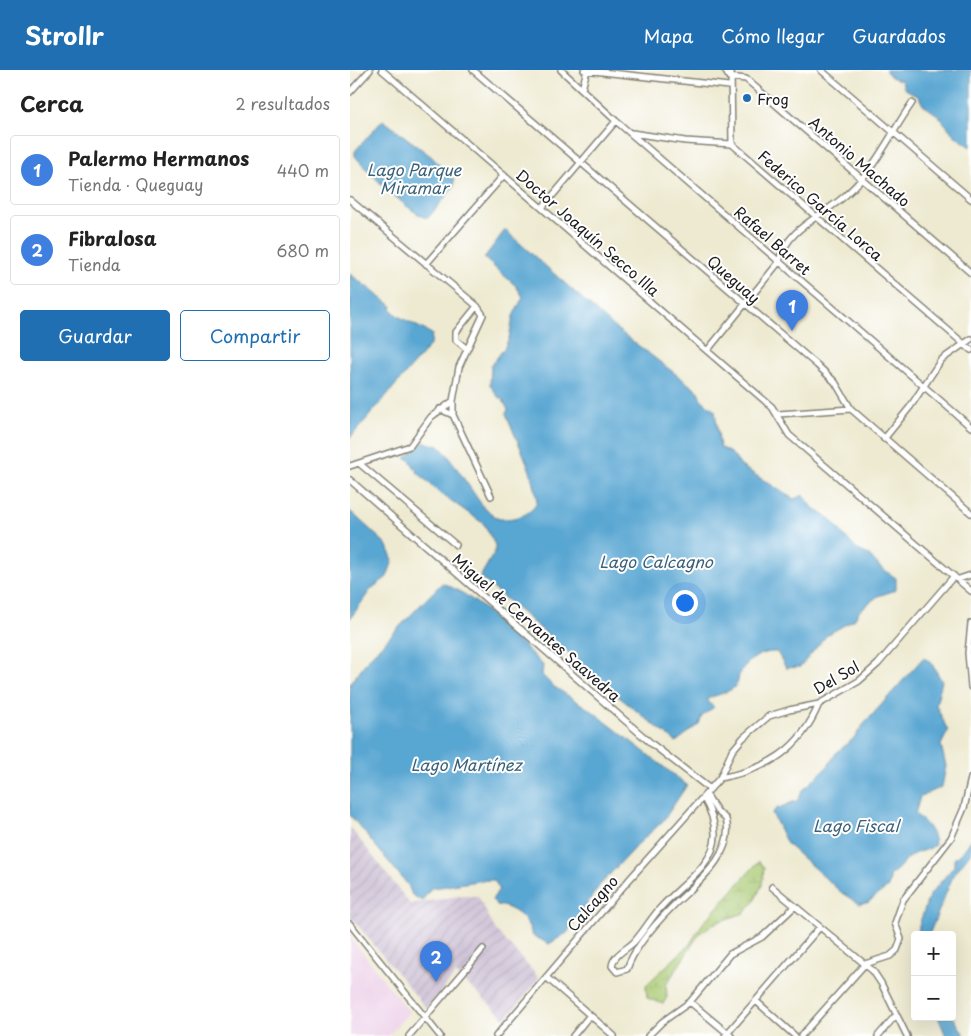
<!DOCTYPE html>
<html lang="es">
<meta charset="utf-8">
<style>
body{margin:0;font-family:"Playpen Sans",sans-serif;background:#f6f6f6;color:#222}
.controls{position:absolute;right:15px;bottom:15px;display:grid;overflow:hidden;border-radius:5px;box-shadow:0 5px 20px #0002}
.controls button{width:45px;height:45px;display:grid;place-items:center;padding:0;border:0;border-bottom:1px solid #e0e0e0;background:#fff;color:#222;font:25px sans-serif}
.you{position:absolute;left:334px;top:532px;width:18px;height:18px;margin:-12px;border:4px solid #fff;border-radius:50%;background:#1a73e8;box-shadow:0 0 0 8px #1a73e833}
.badge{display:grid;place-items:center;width:32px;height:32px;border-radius:50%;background:#1f6fb2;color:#fff;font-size:16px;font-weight:700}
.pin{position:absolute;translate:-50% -41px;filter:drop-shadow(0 1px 2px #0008)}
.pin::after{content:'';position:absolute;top:26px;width:18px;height:15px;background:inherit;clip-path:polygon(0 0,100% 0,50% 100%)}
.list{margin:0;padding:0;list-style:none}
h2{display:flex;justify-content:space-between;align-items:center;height:65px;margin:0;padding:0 20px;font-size:21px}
h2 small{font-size:16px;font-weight:400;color:#767676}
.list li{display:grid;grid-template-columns:32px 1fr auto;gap:15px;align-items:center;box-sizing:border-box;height:70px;margin:0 10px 10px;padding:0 10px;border:1px solid #e0e0e0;border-radius:5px}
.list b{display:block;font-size:19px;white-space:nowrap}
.list p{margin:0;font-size:16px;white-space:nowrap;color:#767676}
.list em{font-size:16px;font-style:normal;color:#767676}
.actions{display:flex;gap:10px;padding:15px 20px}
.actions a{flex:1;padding:11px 0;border:1px solid #1f6fb2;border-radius:5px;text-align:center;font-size:18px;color:#1f6fb2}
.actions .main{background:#1f6fb2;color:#fff}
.map{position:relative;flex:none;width:621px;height:966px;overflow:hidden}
header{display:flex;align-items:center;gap:30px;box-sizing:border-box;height:70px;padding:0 25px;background:#1f6fb2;color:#fff}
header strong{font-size:24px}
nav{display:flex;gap:28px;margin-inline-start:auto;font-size:18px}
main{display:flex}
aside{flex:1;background:#fff}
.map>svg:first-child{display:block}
.built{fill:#edd1e9}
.industrial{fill:url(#industrial-furrows)}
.wetland{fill:url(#wetland-marsh);stroke:#627247}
.water{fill:#58a6d2;stroke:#3a6177}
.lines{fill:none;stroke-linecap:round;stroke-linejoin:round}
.minor-casing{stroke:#858376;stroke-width:8}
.minor{stroke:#fff;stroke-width:5}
.poi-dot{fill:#1f6fb2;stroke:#fff;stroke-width:2}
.labels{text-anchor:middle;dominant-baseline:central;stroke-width:4;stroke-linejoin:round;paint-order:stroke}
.poi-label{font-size:15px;fill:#1c1c1c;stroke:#fff;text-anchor:start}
.street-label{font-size:15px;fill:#1c1c1c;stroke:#fff}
.water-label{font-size:16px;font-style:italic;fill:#3a6177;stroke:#fff}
</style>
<header>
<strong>Strollr</strong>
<nav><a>Mapa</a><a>Cómo llegar</a><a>Guardados</a></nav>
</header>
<main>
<aside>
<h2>Cerca<small>2 resultados</small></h2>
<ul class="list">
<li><span class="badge" style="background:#3f7fe0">1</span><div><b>Palermo Hermanos</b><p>Tienda · Queguay</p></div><em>440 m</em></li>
<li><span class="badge" style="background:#3f7fe0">2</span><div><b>Fibralosa</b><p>Tienda</p></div><em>680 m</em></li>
</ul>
<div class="actions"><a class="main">Guardar</a><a>Compartir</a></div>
</aside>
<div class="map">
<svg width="621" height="966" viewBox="0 0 621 966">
<defs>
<pattern id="industrial-furrows" width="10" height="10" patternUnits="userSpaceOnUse" patternTransform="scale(1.25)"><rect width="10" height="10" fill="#ccbfd4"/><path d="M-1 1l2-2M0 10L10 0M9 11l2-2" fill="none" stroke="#afa4b5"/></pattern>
<pattern id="wetland-marsh" width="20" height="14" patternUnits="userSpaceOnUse" patternTransform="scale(1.25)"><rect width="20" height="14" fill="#a8c972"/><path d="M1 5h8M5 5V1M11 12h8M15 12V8" fill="none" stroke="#90ac62"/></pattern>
</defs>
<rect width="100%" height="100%" fill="#fff"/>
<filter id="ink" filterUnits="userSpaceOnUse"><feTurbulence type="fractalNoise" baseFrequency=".02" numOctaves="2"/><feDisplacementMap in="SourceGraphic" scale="10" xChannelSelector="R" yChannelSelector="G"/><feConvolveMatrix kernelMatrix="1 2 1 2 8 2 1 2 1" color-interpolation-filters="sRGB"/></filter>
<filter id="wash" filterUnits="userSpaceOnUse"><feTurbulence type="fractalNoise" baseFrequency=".0096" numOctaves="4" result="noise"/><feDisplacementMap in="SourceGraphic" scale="20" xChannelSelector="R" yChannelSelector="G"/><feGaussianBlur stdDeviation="1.12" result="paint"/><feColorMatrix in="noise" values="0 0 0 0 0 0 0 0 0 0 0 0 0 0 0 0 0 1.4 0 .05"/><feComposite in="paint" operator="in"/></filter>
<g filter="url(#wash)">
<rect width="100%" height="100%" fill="#eeead1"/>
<path class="built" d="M0,867L59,942L38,966H0Z"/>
<path class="industrial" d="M0,757L60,834L109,826H128L145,859L189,908L156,949L106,904L76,938L0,846Z"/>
<path class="wetland" d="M409,791L414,798L412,815L404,832L394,843L365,853L350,863L316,915L317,927L313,934L297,928L296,915L339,875L353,853Z"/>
<path class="water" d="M535,0H621V77L604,65L588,45L573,35L569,27L554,18L552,11L541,7Z
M33,50L82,87L104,109V117L78,148C63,147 15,99 5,86V81Z
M155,160L264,257L348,321L351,329L365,341L370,377L382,384L391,396L444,429L454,425L463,438L479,448L506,479L519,485L531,498L546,508V520L528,526L509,541L505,549L477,565L450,597L436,598L427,582C412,581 399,589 390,602C388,606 389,610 387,614C382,622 367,625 358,628V631L364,637L352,646L349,654L326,672L241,605L233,595L130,507L145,481V475L134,454L90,423L68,403L59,389L55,388L74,372L89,376L97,384L134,438L149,449C165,449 178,447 187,433C185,401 166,372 156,343L158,340L152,328H149L140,315L141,296L155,277L159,268L163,246L173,227L166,216L134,188Z
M0,204L42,236L41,239L48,246L82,264L81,274L0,368Z
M0,441L36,474L43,490L37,507L21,519L0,549Z
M92,513C131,528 163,566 193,595L192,605L203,616L242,641L337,715L313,751L287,775L249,816L217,863L199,874L182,865C177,847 165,838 147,835L142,830L149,819L144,810C122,810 103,816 81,818L72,831L62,825L58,815L0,745V614L19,588Z
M573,588L580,591L592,611L586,635L598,661L591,675L596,696L592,717L570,727L565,744C575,752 584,760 585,775C574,783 569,780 562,785C554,790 550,799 541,804L538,817L517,833L509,834L492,823L437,774L422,743L426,739L448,730L453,720L478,696L486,683L503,669L514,654Z
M621,770V782L603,806L579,865H568L569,855L579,826L604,796V789L614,780Z
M602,945L615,966H596L588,947H602Z"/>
</g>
<g filter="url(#ink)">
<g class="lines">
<g class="minor-casing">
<path id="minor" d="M32,0L422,337L439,365L621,521
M123,0L467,295L485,312L501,339L621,443
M211,0L266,51L621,357
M234,0L379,16
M375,0L379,7
M381,0L382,74
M471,0L621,129
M379,7L396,9L621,203
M232,19L237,0
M0,22L20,0
M282,63L335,71L382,74L621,280
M0,130L127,236L133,245L109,297L103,331L81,347L60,376L0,396
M192,138L266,51
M76,194L154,105
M117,279L106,270V262L127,236
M357,281L429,192C437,156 475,146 498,123C526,98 541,63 562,33
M90,339L103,345L141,426
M428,344L501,339
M103,345V331
M534,369L560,337L591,290L621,269
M10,394L106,475
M0,410L302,674L360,719
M609,509L621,505
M621,553L618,583L621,617
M370,708C418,699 450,680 469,634
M353,727C385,782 348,799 313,835C302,846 295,860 284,872C277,879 263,885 262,896L267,902L277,899C284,878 306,853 322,837C344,815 386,785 376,749L367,741L356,724
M422,817L523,901L531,913L557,966
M0,854L90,966
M196,907L264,966
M406,931L445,966
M340,932L381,966
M59,966L133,879
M146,966L278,811L370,708L382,681L393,668L419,646L439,640L469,634L509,611L528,594L604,506
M223,966L240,945
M298,966L312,952L340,932L380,884L412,867L444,837
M375,966L469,858
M451,966L515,894L540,886L547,880L551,869L545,853L553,830L601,768L614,738L621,708
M528,966L546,945"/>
</g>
<use href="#minor" class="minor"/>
</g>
</g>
<circle class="poi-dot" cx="397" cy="28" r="5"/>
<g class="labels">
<g class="poi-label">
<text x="407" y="28">Frog</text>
</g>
<g class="street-label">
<text transform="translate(510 91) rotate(41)">Antonio Machado</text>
<text transform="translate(471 135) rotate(41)">Federico García Lorca</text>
<text transform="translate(238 162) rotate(41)">Doctor Joaquín Secco Illa</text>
<text transform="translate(423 170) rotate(41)">Rafael Barret</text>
<text transform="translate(384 209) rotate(41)">Queguay</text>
<text transform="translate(187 557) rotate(41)">Miguel de Cervantes Saavedra</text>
<text transform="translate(486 607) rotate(-30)">Del Sol</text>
<text transform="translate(242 833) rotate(-49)">Calcagno</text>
</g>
<g class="water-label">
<text x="64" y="99">Lago Parque<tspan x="64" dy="18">Miramar</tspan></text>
<text x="306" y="491">Lago Calcagno</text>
<text x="116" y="694">Lago Martínez</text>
<text x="506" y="755">Lago Fiscal</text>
</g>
</g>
</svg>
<div class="controls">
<button>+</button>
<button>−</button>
</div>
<div class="you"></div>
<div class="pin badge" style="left:442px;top:261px;background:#3f7fe0">1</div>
<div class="pin badge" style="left:86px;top:912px;background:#3f7fe0">2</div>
</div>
</main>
